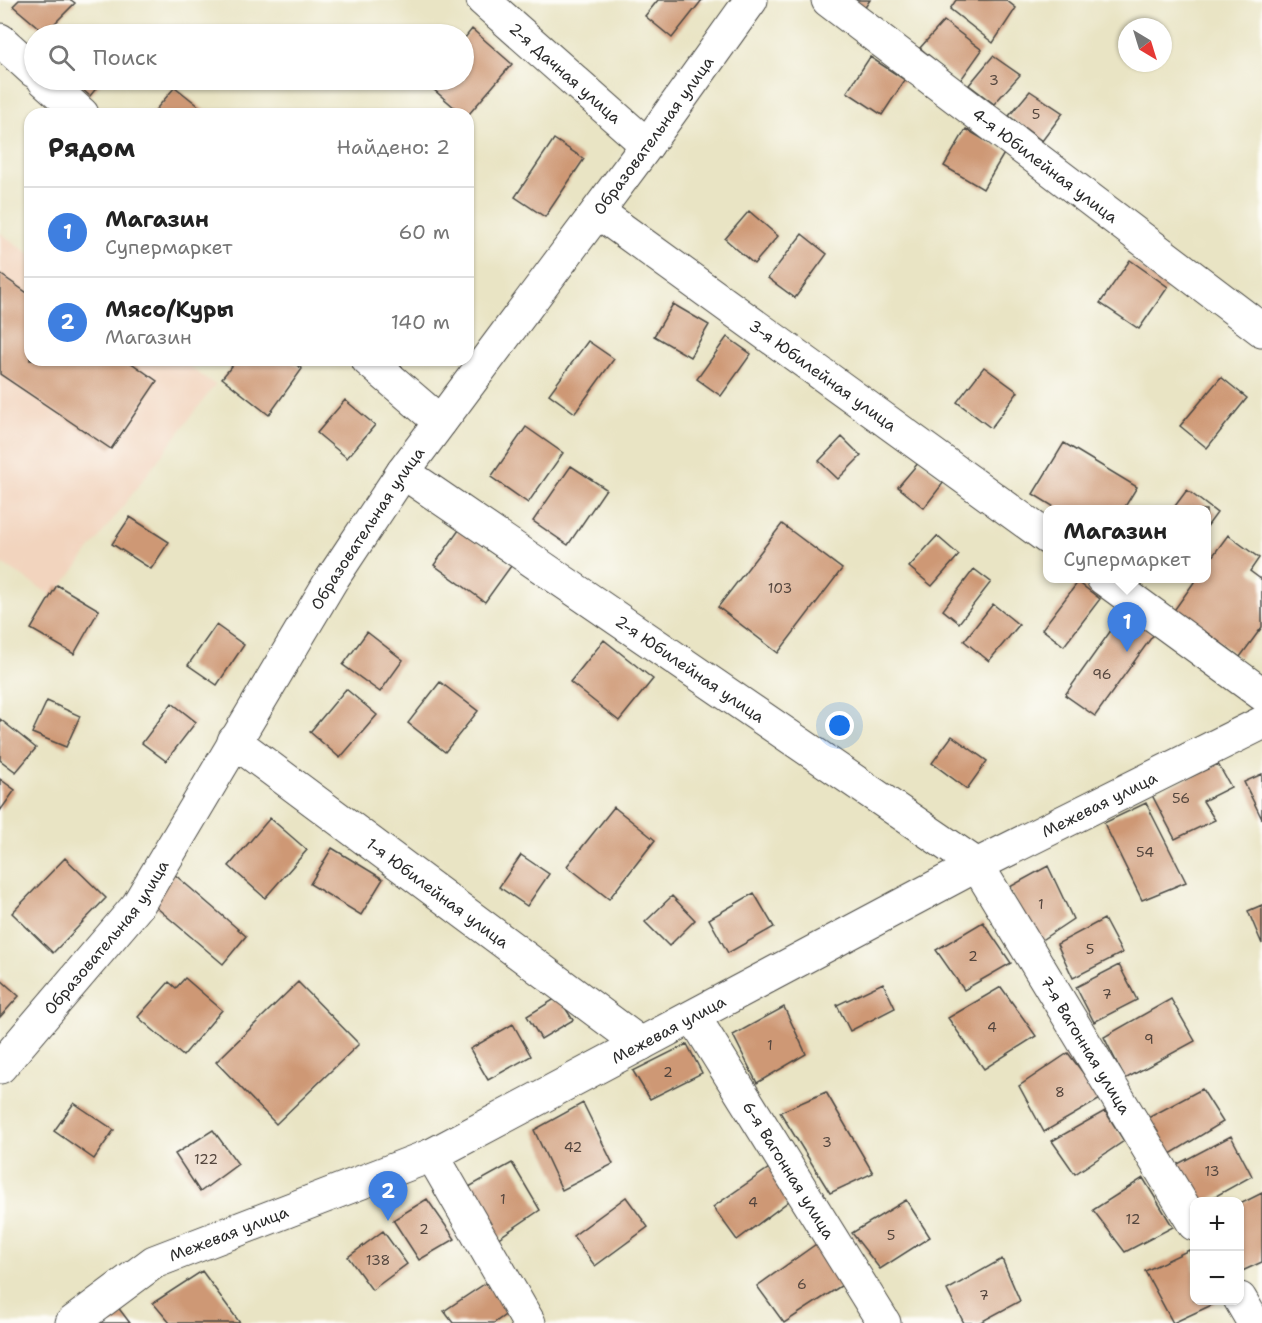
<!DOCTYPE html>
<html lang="ru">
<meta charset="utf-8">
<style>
body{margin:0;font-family:"Shantell Sans",sans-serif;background:#f6f6f6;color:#222}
.controls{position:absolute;right:18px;bottom:18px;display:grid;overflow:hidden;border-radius:12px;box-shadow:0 2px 4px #0004}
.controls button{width:54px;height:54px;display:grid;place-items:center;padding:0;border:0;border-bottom:2px solid #e0e0e0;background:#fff;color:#222;font:30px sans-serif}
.compass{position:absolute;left:1118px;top:18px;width:54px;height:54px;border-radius:50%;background:#fff;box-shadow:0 2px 4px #0004;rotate:142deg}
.you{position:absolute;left:840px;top:726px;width:21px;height:21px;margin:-15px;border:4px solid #fff;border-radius:50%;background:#1a73e8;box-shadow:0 0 0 9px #1a73e833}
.badge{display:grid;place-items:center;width:39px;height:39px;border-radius:50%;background:#0f766e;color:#fff;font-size:20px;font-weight:700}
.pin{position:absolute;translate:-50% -50px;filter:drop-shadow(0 2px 3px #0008)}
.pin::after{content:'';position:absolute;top:32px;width:21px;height:18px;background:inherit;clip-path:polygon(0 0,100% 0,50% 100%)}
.popup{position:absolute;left:1043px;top:505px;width:168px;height:78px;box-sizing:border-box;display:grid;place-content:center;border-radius:12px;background:#fff;filter:drop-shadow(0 2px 4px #0005);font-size:20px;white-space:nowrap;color:#767676}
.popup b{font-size:22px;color:#222}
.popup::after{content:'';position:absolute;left:50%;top:100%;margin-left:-12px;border:12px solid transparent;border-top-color:#fff}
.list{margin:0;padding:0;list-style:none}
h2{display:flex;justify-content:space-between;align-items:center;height:78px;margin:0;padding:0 24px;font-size:26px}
h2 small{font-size:20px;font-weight:400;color:#767676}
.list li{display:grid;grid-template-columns:39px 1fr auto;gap:18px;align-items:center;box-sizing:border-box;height:90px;padding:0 24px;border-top:2px solid #e0e0e0}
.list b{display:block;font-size:22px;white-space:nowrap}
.list p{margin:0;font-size:20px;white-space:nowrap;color:#767676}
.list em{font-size:20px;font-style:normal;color:#767676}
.icon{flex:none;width:33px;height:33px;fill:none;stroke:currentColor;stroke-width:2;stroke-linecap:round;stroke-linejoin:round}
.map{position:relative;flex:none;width:1262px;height:1323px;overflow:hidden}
.search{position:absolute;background:#fff;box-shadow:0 2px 4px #0004;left:24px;top:24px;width:450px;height:66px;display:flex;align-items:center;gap:15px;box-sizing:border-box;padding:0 21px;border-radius:33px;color:#767676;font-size:22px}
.panel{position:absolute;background:#fff;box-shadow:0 2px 4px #0004;left:24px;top:108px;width:450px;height:258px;border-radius:18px}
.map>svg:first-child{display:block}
.built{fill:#f2d4be}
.building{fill:#ce9875}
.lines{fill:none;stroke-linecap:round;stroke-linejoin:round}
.street-casing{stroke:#484742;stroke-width:35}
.street{stroke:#fff;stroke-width:33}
.labels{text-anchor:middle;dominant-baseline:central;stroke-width:4.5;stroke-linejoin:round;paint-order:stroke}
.number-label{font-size:14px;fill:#54463e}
.street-label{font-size:16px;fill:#2b2b2b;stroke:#fdfcf7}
</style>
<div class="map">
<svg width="1262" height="1323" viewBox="0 0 1262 1323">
<rect width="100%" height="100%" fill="#fdfcf7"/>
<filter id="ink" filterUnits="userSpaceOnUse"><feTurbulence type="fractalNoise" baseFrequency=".0167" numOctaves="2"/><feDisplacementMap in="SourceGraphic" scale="12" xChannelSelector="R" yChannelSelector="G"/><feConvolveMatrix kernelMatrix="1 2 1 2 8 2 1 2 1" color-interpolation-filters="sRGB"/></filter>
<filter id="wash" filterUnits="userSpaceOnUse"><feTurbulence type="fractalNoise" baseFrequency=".008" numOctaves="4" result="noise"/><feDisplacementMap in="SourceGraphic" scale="24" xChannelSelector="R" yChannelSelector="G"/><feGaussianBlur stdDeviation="1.35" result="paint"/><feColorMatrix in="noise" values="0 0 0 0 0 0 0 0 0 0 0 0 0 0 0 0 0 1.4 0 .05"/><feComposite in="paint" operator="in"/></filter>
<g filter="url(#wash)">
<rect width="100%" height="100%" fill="#e9e4c4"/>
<path class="built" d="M0,233L30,254V360H180L215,385L54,597L0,562Z"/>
<g id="blocks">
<path class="building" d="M19,0H71L75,3L45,33L13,6Z
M658,0H702L672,38L645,16Z
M851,0H870L864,9Z
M956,0H1006L1016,8L993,43L950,9Z
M944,21L982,50L960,81L920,48Z
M472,29L512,64L469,114H462L425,82L428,80H464V39Z
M993,56L1020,75L994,104L969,85Z
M870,57L905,80L882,115L847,92Z
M72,80H103L90,96Z
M175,87L205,111L202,114H152Z
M1030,91L1063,113L1042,141L1009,116Z
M966,129L1005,152L983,189L944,166Z
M554,139L584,159L545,217L515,197Z
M749,211L778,236L754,264L725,239Z
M802,234L827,254L795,298L768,278Z
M1130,260L1168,287L1139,329L1100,303Z
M0,274L30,295V360H127L157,381L111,449L0,374Z
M673,304L709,325L690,357L654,336Z
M727,337L751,354L721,396L697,379Z
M588,341L614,359L575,413L549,394Z
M237,360H290L302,369L269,415L222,378Z
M984,367L1018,392L991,428L957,402Z
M1221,377L1247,398L1207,448L1180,426Z
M345,400L375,425L347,458L317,433Z
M526,427L563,453L528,503L491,477Z
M842,437L861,456L838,479L819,461Z
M1064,443L1137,487L1123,510H1059L1033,494Z
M919,462L944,482L924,508L898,487Z
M571,466L606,489L568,545L533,521Z
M1187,490L1217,513L1206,528V510H1172Z
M130,517L169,542L151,569L112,544Z
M782,524L842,569L778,653L718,607Z
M459,530L511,566L485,602L434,565Z
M1228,535L1259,558L1250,571L1262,580V627L1240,657L1206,632L1202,638L1170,616L1197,578H1206V565Z
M937,536L959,555L932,586L909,567Z
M974,569L991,582L959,623L943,610Z
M1078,582L1100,599L1064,646L1042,629Z
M57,585L99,610L74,654L31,629Z
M993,604L1019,625L989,661L964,641Z
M1124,612L1154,634L1095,716L1065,695Z
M216,625L244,645L217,685L188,665Z
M367,632L403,660L380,692L343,665Z
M604,640L653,679L619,721L570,682Z
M440,682L478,711L445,752L408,723Z
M346,689L377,715L340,758L310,732Z
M47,701L80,716L66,747L32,733Z
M172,703L196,722L166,761L142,743Z
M0,719L36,748L16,772L0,760Z
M952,736L987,761L967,789L932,763Z
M1218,764L1231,787L1203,801L1215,820L1175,839L1152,795Z
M1262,774V819L1244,782Z
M0,779L15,790L0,811Z
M1146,803L1186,882L1142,900L1104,823Z
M614,807L655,840L609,899L567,866Z
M270,818L307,850L265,898L229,866Z
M332,848L383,879L361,915L310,884Z
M521,855L549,874L527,906L499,887Z
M65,858L106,898L53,953L12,913Z
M1048,866L1073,919L1037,943L1008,888Z
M174,874L246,936L223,964L150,902Z
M754,893L774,927L728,953L709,919Z
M672,896L695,920L669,946L645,922Z
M1262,905V944L1248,911Z
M1104,919L1122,953L1073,978L1057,944Z
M983,922L1011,963L964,990L936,950Z
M1119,965L1137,1000L1094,1022L1076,987Z
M185,978L222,1010L183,1056L138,1017L169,982L176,988Z
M0,979L19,996L0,1017Z
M298,982L359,1044L276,1124L216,1062Z
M883,983L895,1008L850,1031L837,1005Z
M1001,987L1036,1036L984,1069L948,1018Z
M558,997L573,1020L541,1039L527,1016Z
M1171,999L1195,1041L1125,1079L1104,1037Z
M784,1007L806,1054L757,1083L733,1035Z
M513,1024L531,1056L488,1080L470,1049Z
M687,1044L702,1073L650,1099L633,1071Z
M1068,1053L1102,1098L1044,1132L1019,1086Z
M1202,1089L1223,1122L1167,1156L1146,1119Z
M826,1092L873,1173L830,1193L780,1112Z
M74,1103L114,1130L94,1159L54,1131Z
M583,1103L613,1164L562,1190L534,1130Z
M1105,1111L1124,1141L1075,1174L1052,1141Z
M213,1130L238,1164L200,1192L175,1154Z
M1231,1136L1252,1176L1207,1201L1194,1202L1172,1167Z
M512,1163L540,1210L497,1239L467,1188Z
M772,1166L793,1198L737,1240L713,1207Z
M1143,1178L1173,1227L1125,1252L1093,1210Z
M1262,1193V1262L1240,1272V1204Z
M626,1197L648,1227L595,1266L573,1236Z
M427,1199L455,1239L419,1260L393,1220Z
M906,1200L930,1237L880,1269L852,1233Z
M383,1231L407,1264L372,1290L348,1257Z
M819,1242L847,1282L784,1323L757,1286Z
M1189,1250L1194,1261V1300H1215L1216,1303L1173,1323L1145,1271Z
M1002,1259L1020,1301L979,1323H964L947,1290Z
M202,1271L240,1323H170L153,1303Z
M486,1283L508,1313L494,1323H453L444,1311Z
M117,1306L130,1323H95Z"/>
</g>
</g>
<g filter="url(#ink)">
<use href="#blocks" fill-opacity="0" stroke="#484742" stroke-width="1.5"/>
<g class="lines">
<g class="street-casing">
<g id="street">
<path id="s1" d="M483,0L647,145"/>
<path id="s2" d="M828,0L1262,330"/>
<path d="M0,40L34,71"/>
<path d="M44,80L82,114"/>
<path id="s3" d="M598,212L1048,538"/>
<path d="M368,360L440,422"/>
<path id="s4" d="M403,472L977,865L1194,1224"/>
<path d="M1103,578L1262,694"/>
<path id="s5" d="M234,741L641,1044"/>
<path id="s6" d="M694,1017L884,1323"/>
<path id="s7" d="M0,1067L138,905L332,579L403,472L647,145L751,0"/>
<path d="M432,1155L529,1323"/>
<path d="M1240,1299L1254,1323"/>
<path id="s8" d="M72,1323L154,1262L432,1155L977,865L1262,723"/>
</g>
</g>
<use href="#street" class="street"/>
</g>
</g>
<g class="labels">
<g class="number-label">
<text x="994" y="80">3</text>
<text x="1036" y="114">5</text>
<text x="780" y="588">103</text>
<text x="1102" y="674">96</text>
<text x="1181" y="798">56</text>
<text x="1145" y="852">54</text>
<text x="1041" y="904">1</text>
<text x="1090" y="949">5</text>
<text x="973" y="956">2</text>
<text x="1107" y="994">7</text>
<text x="992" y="1027">4</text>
<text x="1149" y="1039">9</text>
<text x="770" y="1045">1</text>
<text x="668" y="1072">2</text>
<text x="1060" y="1092">8</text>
<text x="827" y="1142">3</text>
<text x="573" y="1147">42</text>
<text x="206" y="1159">122</text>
<text x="1212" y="1171">13</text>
<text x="503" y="1199">1</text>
<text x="753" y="1202">4</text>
<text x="1133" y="1219">12</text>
<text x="424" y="1229">2</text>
<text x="891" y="1235">5</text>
<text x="378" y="1260">138</text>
<text x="802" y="1284">6</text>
<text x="984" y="1295">7</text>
</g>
<g class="street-label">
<text stroke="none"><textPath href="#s1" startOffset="110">2-я Дачная улица</textPath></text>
<text stroke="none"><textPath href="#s7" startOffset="1140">Образовательная улица</textPath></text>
<text stroke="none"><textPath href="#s2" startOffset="273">4-я Юбилейная улица</textPath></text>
<text stroke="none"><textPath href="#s3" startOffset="278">3-я Юбилейная улица</textPath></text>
<text stroke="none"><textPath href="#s7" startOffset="654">Образовательная улица</textPath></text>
<text stroke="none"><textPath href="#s4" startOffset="348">2-я Юбилейная улица</textPath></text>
<text stroke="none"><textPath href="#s8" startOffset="1154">Межевая улица</textPath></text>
<text stroke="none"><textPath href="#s5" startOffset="254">1-я Юбилейная улица</textPath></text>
<text stroke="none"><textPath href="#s7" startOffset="168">Образовательная улица</textPath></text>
<text stroke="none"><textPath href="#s8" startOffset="668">Межевая улица</textPath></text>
<text stroke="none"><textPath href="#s4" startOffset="906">7-я Вагонная улица</textPath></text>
<text stroke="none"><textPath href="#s6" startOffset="180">6-я Вагонная улица</textPath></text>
<text stroke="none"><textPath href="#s8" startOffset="182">Межевая улица</textPath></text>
</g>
</g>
</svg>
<div class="controls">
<button>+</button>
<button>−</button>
</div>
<svg class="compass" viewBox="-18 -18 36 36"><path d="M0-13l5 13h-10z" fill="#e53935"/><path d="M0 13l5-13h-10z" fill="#767676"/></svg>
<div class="you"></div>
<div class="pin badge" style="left:1127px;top:652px;background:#3f7fe0">1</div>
<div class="popup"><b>Магазин</b>Супермаркет</div>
<div class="pin badge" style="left:388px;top:1221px;background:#3f7fe0">2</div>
<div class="search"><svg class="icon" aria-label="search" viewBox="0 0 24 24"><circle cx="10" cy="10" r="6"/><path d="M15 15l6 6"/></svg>Поиск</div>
<section class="panel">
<h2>Рядом<small>Найдено: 2</small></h2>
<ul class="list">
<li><span class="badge" style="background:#3f7fe0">1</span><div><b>Магазин</b><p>Супермаркет</p></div><em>60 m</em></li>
<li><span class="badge" style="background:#3f7fe0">2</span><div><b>Мясо/Куры</b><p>Магазин</p></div><em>140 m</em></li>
</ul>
</section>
</div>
